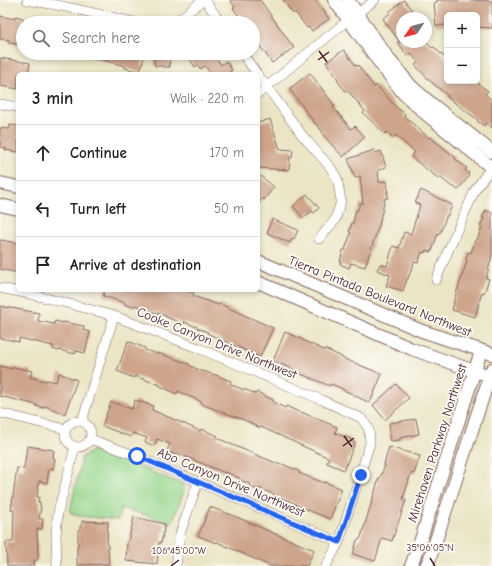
<!DOCTYPE html>
<meta charset="utf-8">
<style>
body{margin:0;font-family:"Comic Neue",sans-serif;background:#f2f2f2;color:#222}
.controls{position:absolute;right:12px;top:12px;display:grid;overflow:hidden;border-radius:6px;box-shadow:0 2px 6px #0003}
.controls button{width:36px;height:36px;display:grid;place-items:center;padding:0;border:0;border-bottom:1px solid #e0e0e0;background:#fff;color:#222;font:20px sans-serif}
.compass{position:absolute;left:396px;top:12px;width:36px;height:36px;border-radius:50%;background:#fff;box-shadow:0 2px 6px #0003;rotate:235deg}
.stop{position:absolute;width:12px;height:12px;margin:-9px;border:3px solid #2563eb;border-radius:50%;background:#fff}
.stop.end{background:#2563eb;border-color:#fff;box-shadow:0 1px 4px #0008}
.list{margin:0;padding:0;list-style:none}
h2{display:flex;justify-content:space-between;align-items:center;height:52px;margin:0;padding:0 16px;font-size:17px}
h2 small{font-size:13px;font-weight:400;color:#767676}
.list li{display:grid;grid-template-columns:26px 1fr auto;gap:12px;align-items:center;box-sizing:border-box;height:56px;padding:0 16px;border-top:1px solid #e0e0e0}
.list b{display:block;font-size:15px;white-space:nowrap}
.list em{font-size:13px;font-style:normal;color:#767676}
.icon{flex:none;width:22px;height:22px;fill:none;stroke:currentColor;stroke-width:2;stroke-linecap:round;stroke-linejoin:round}
.map{position:relative;flex:none;width:492px;height:566px;overflow:hidden}
.search{position:absolute;background:#fff;box-shadow:0 2px 6px #0003;left:16px;top:16px;width:244px;height:44px;display:flex;align-items:center;gap:10px;box-sizing:border-box;padding:0 14px;border-radius:22px;color:#767676;font-size:15px}
.panel{position:absolute;background:#fff;box-shadow:0 2px 6px #0003;left:16px;top:72px;width:244px;height:220px;border-radius:6px}
.map>svg:first-child{display:block}
.green{fill:#98d68c;stroke:#717a5c}
.building{fill:#cea48b}
.lines{fill:none;stroke-linecap:round;stroke-linejoin:round}
.street-casing{stroke:#826461;stroke-width:10}
.secondary-casing{stroke:#826461;stroke-width:14}
.street{stroke:#fff;stroke-width:9}
.secondary{stroke:#fff;stroke-width:12}
.route{stroke:#2563eb;stroke-width:5}
.ticks{fill:none;stroke:#4a1f2b;stroke-width:1.5}
.labels{text-anchor:middle;dominant-baseline:central;stroke-width:3.5;stroke-linejoin:round;paint-order:stroke}
.street-label{font-size:13px;fill:#4a1f2b;stroke:#fdfcf7}
.ticks-label{font-size:10px;text-anchor:middle;fill:#4a1f2b;stroke:#fdfcf7;stroke-width:3.5;stroke-linejoin:round;paint-order:stroke}
</style>
<div class="map">
<svg width="492" height="566" viewBox="0 0 492 566">
<rect width="100%" height="100%" fill="#fdfcf7"/>
<filter id="ink" filterUnits="userSpaceOnUse"><feTurbulence type="fractalNoise" baseFrequency=".025" numOctaves="2"/><feDisplacementMap in="SourceGraphic" scale="8" xChannelSelector="R" yChannelSelector="G"/><feConvolveMatrix kernelMatrix="1 2 1 2 8 2 1 2 1" color-interpolation-filters="sRGB"/></filter>
<filter id="wash" filterUnits="userSpaceOnUse"><feTurbulence type="fractalNoise" baseFrequency=".012" numOctaves="4" result="noise"/><feDisplacementMap in="SourceGraphic" scale="16" xChannelSelector="R" yChannelSelector="G"/><feGaussianBlur stdDeviation="0.9" result="paint"/><feColorMatrix in="noise" values="0 0 0 0 0 0 0 0 0 0 0 0 0 0 0 0 0 1.4 0 .05"/><feComposite in="paint" operator="in"/></filter>
<g filter="url(#wash)">
<rect width="100%" height="100%" fill="#ebe5c5"/>
<path class="green" d="M94,450L122,460L182,484L184,491L172,523L121,508L118,520L79,516L70,512L74,492L82,457Z"/>
<g id="blocks">
<path class="building" d="M230,0H260L294,48L272,63L253,36V23H244L233,8L235,7Z
M283,0H316L329,19L312,31L309,27L307,28L295,12L293,14Z
M404,0L413,12L405,18H402V42H427L432,48L434,47L447,60V81H470L474,84L476,82L488,91L485,94L492,100V128L486,123L484,126L477,121L478,120L447,97L448,96L428,79L415,65L418,63L411,53L407,56L402,48L397,42H400L383,19L390,13L389,12Z
M437,0H472L492,1V28L477,27V15H447V25L436,26L434,2H437Z
M0,16L15,19V16L23,18V45L9,43V40L0,39Z
M344,50L356,66L358,65L374,87L376,85L399,110V109L405,114L404,116L429,138L430,137L456,158L455,159L467,168L465,170L469,173L468,175L469,176L458,190L453,186L452,187L440,177L439,179L411,157L415,152L395,135L393,138L387,132L385,134L363,113L365,111L347,90L346,92L337,80L338,79L326,62Z
M86,53H145L140,72L125,68V66L106,61L85,56Z
M153,53H169L170,67H163V66H155Z
M198,53H212L221,65L226,61L232,70L227,74H211L205,66L201,69L197,65L195,67L190,59Z
M0,58L30,63L28,74H18V89L0,86Z
M310,73L335,106L333,107L351,129L355,126L365,137L343,157L322,134L323,132L314,122L290,90V88Z
M270,119L280,149L293,150L292,157H290L289,170L258,168V123Z
M10,125L18,126V152L5,150L6,148L0,147V128L9,129Z
M374,150L375,153L381,151L386,167L378,170L379,182L387,181L388,198H385L379,225L365,267L351,263L349,268L340,264L341,261H340L343,250H345L351,232H349L352,223H353L356,210H358L360,203L363,204L360,176L355,178L348,159Z
M258,174L274,187L264,200L262,198L258,204Z
M421,190L452,205L448,215H447L440,233H438L432,251L431,250V252L426,250L425,253L422,252L418,263L414,262L412,270H411L408,279H407L403,291L386,286L390,275L377,270L380,264L387,266L393,246L399,248L404,232L411,234L420,205L415,203Z
M307,194L319,208L314,213L312,211L303,218L293,206Z
M486,210L492,213V256L486,278L489,279L484,293L482,292L475,317L452,310L454,303H453L467,261L466,260L468,252L471,253L475,240H477L482,227L480,226L484,218H482Z
M272,219L298,230L294,239L292,238L290,243L267,233Z
M0,240L18,243V273L0,269Z
M105,290H184L194,293L193,296L219,305L220,304L273,328L260,357L207,333L208,332L197,328V327L184,322V324L166,317V316L154,312L134,305L133,307L124,304L125,303L103,296Z
M0,306L39,313L38,321L54,324L55,321L63,323V322L84,326L83,330L90,332L85,353L76,351L75,354L59,350L58,351L53,349V346L19,338V342L0,338Z
M285,332L302,339V340L324,350L325,349L342,357V358L382,374L370,403L353,395V394L343,390V389L331,384L330,386L301,374L292,371L293,369L273,361Z
M128,341L145,348V350L158,354V353L181,361L189,364V365L203,372L204,371L213,375V374L231,381L230,384L244,390V389L256,394L257,392L273,400V402L285,408L286,406L301,413V412L337,427L335,433L351,439V441L355,443L344,470L327,463L329,458L261,427L260,428L244,420L201,404L202,402L178,391L177,394L160,386V385L135,376L134,378L117,371Z
M0,366L13,369V367L32,371L30,377L45,381L47,380L56,382L59,373L77,380L65,414L45,406L44,408L36,406L37,405L0,396Z
M396,384L409,398L385,420L373,405Z
M135,400L153,406L152,410L180,422L200,431L201,429L218,436L217,438L235,446L281,465L282,464L299,471V473L324,483L325,482L342,489L330,519L295,505L296,504L259,488L258,490L249,486L250,484L238,479L239,478L226,472L225,473L177,453L176,455L167,451L170,444L157,439L154,446L145,442L147,438L133,433L131,437L102,426L111,402L132,409Z
M416,419L419,434L400,438V440L390,441L389,433L390,432L389,423Z
M27,446L54,450L53,458L55,459L53,469L49,468L47,483L39,481L37,497H39L38,502H40V507H41L39,519H43L42,529H37L38,560H34V566H7L6,542H13L14,510H11L17,468L24,469Z
M389,447L420,456L414,474L411,473L403,499L406,500L392,541L382,538L375,561L353,554L357,540H359L361,537L368,514L379,478H380L385,465H384Z
M210,507L232,515L271,532L314,550L307,566H270L217,542L216,543L198,536Z
M134,517L165,524L161,543L159,542L157,564L126,561L127,542H128Z
M82,521L108,522L107,545H108L109,564L77,565V546H78V530H80V526H82Z"/>
</g>
</g>
<g filter="url(#ink)">
<use href="#blocks" fill-opacity="0" stroke="#826461" stroke-width="1"/>
<g class="lines">
<g class="street-casing">
<path id="street" d="M27,0L62,6L138,23
M205,0L221,23
M169,23L181,18L203,0
M242,53L257,74
M258,75L302,135L330,167L337,178L339,189L341,201L335,220L319,239
M258,94L342,25L375,0
M0,104L18,107
M436,280L451,244L475,190L492,166
M0,288L25,293L70,304L114,316L198,348L322,400L361,418L369,429L370,443L339,542L326,566
M0,413L65,429
M65 434a13 13 0 1 1 26 0a13 13 0 1 1-26 0Z
M82,421L114,316
M90,439L137,456L339,542
M57,566L56,535L58,512L75,447
M176,566L180,534L198,482"/>
</g>
<g class="secondary-casing">
<path id="secondary" d="M334,0L382,66L403,93L426,114L492,168
M348,0L388,58L411,86L433,105L492,152
M0,183L18,187
M0,205L18,209
M258,261L422,331L492,354
M258,282L412,349L474,371L492,376
M411,566L421,539L481,351
M426,566L430,558L445,513L492,369"/>
</g>
<use href="#street" class="street"/>
<use href="#secondary" class="secondary"/>
</g>
</g>
<g class="lines" filter="url(#ink)">
<path class="route" d="M137,456L339,542L361,475"/>
</g>
<path class="ticks" d="M319,51L327,62M318,60L329,52M344,436L352,447M343,446L354,438M430,558L435,566M171,566L179,560"/>
<g class="labels">
<g class="street-label">
<text transform="translate(380 296) rotate(22)">Tierra Pintada Boulevard Northwest</text>
<text transform="translate(217 343) rotate(22)">Cooke Canyon Drive Northwest</text>
<text transform="translate(437 443) rotate(-72)">Mirehaven Parkway Northwest</text>
<text transform="translate(231 482) rotate(23)">Abo Canyon Drive Northwest</text>
</g>
</g>
<g class="ticks-label">
<text x="430" y="551">35°06'05"N</text>
<text x="179" y="554">106°45'00"W</text>
</g>
</svg>
<div class="controls">
<button>+</button>
<button>−</button>
</div>
<svg class="compass" viewBox="-18 -18 36 36"><path d="M0-13l5 13h-10z" fill="#e53935"/><path d="M0 13l5-13h-10z" fill="#767676"/></svg>
<div class="stop" style="left:137px;top:456px"></div>
<div class="stop end" style="left:361px;top:475px"></div>
<div class="search"><svg class="icon" aria-label="search" viewBox="0 0 24 24"><circle cx="10" cy="10" r="6"/><path d="M15 15l6 6"/></svg>Search here</div>
<section class="panel">
<h2>3 min<small>Walk · 220 m</small></h2>
<ul class="list">
<li><svg class="icon" aria-label="ahead" viewBox="0 0 24 24"><path d="M12 20V5M6 11l6-6 6 6"/></svg><div><b>Continue</b></div><em>170 m</em></li>
<li><svg class="icon" aria-label="left" viewBox="0 0 24 24"><path d="M17 20v-9H6M10 6l-5 5 5 5"/></svg><div><b>Turn left</b></div><em>50 m</em></li>
<li><svg class="icon" aria-label="arrive" viewBox="0 0 24 24"><path d="M6 21V4h12l-3 4 3 4H6"/></svg><div><b>Arrive at destination</b></div></li>
</ul>
</section>
</div>
